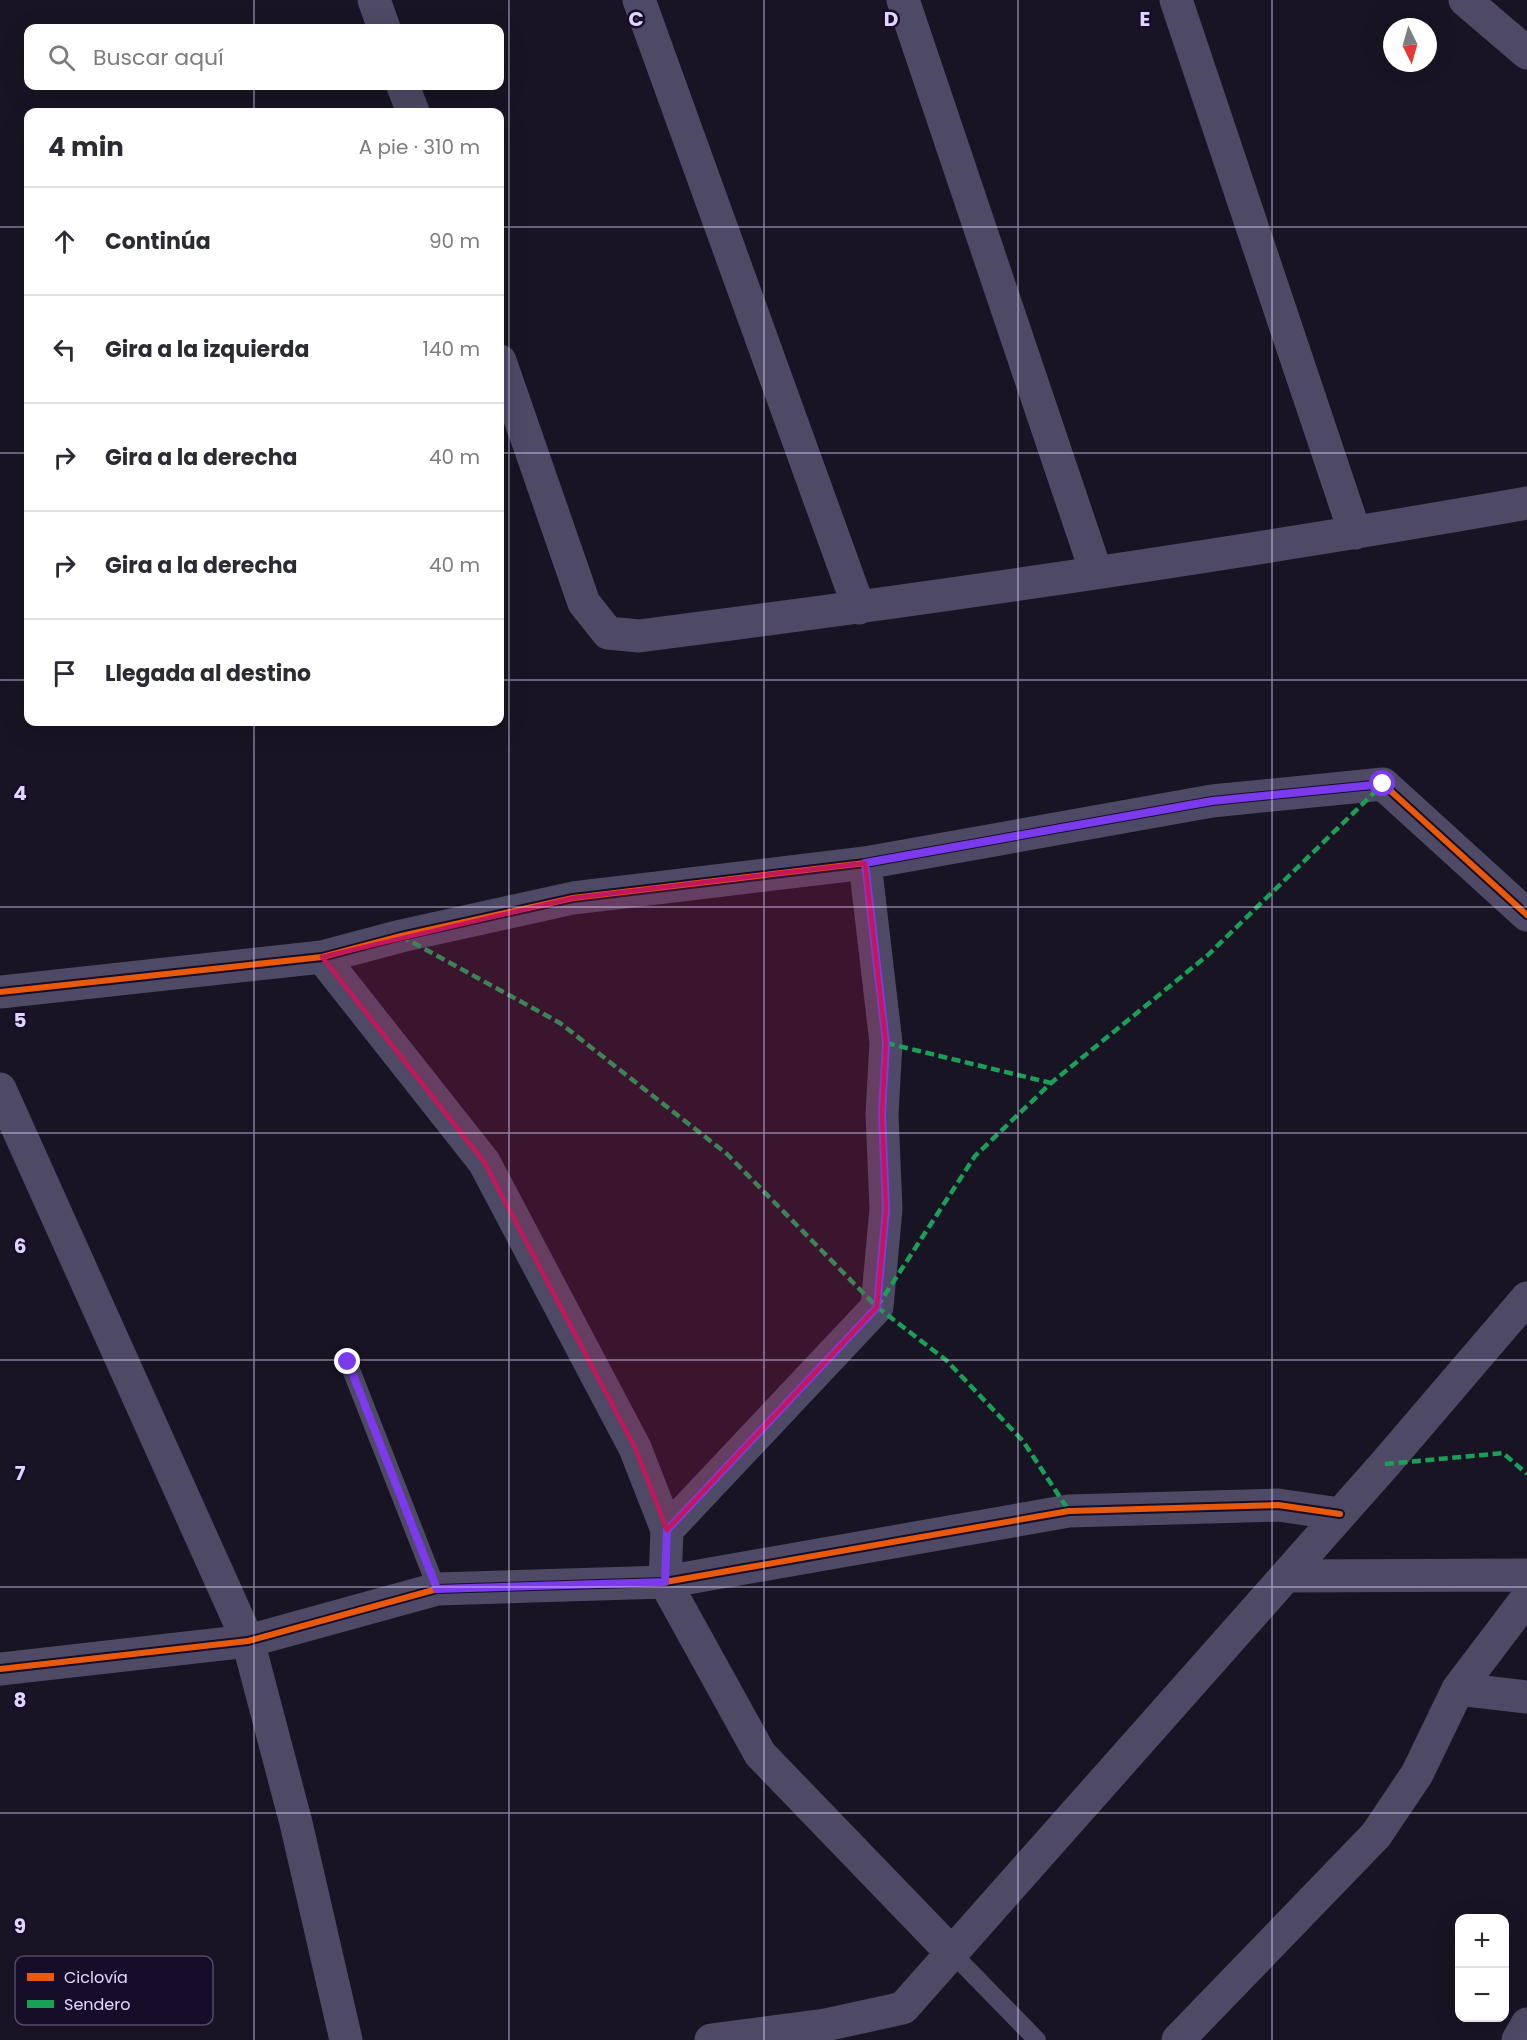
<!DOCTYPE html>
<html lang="es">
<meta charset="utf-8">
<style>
body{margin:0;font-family:Poppins,sans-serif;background:#f2f2f3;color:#2b2b33}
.controls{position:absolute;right:18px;bottom:18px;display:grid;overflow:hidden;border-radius:12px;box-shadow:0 6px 24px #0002}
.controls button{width:54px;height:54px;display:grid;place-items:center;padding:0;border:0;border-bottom:2px solid #e1e1e2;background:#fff;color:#2b2b33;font:30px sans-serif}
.compass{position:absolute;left:1383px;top:18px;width:54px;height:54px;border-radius:50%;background:#fff;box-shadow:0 6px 24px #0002;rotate:175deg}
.stop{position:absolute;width:18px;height:18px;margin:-14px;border:4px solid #7c3aed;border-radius:50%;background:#fff}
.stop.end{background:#7c3aed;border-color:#fff;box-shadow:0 2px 6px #0008}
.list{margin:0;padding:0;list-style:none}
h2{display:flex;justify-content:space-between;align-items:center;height:78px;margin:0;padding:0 24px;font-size:26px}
h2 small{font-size:20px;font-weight:400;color:#7c7c81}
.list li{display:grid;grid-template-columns:39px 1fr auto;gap:18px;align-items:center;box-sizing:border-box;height:108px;padding:0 24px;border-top:2px solid #e1e1e2}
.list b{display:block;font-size:22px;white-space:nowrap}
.list em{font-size:20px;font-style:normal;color:#7c7c81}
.icon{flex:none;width:33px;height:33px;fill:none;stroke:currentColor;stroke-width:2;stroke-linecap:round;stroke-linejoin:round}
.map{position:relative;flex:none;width:1527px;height:2040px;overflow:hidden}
.search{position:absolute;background:#fff;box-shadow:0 6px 24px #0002;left:24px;top:24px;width:480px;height:66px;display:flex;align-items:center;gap:15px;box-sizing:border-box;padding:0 21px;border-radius:12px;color:#7c7c81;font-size:22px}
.panel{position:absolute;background:#fff;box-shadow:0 6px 24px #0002;left:24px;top:108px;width:480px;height:618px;border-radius:12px}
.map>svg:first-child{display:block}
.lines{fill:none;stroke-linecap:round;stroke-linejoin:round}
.service{stroke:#4e4964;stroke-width:18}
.minor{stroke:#4e4964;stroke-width:33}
.tertiary{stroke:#4e4964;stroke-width:33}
.quiet{stroke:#1a9f57;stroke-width:4.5;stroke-dasharray:9 4.5;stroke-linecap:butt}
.cycleway-casing{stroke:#160e29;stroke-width:10}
.cycleway{stroke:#e8590c;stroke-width:6}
.route{stroke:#7c3aed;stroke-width:8}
.marked{fill:#c2185b;fill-opacity:0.2;stroke:#c2185b;stroke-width:4.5;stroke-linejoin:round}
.grid{fill:none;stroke:#e0d6ff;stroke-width:1.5;stroke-opacity:0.55}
.key{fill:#160e29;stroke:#534a69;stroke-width:1.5}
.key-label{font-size:16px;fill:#e0d6ff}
.grid-label{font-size:20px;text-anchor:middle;font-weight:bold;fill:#e0d6ff;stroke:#160e29;stroke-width:5;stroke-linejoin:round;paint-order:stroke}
</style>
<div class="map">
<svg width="1527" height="2040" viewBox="0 0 1527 2040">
<rect width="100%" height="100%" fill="#191423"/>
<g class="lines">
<path class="service" d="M348,1362L437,1589
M952,1953L1037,2040"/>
<path class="minor" d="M374,0L384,28
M639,0L859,608
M903,0L1096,572
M1176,0L1355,533
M403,86L413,112
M500,361L584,603L608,633L639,636C936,598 1232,555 1527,503
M322,957L484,1162L635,1448L667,1530L665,1582L760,1754L952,1953
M0,992L322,957L401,936L573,898L865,863L1212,801L1383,784L1527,915
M0,1089L248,1641L296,1823L346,2040
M667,1530L877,1307L886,1209L882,1114L886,1043L865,863
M1286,1576L1527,1575
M0,1669L248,1641L437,1589L665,1582L1069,1511L1278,1505L1340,1514
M1458,1689L1527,1697
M711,2040L825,2025L903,2008L1385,1464L1527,1298
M1178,2040L1376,1835L1417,1774L1458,1689L1527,1598
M1518,2040L1527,2024"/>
<path class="tertiary" d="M1465,0L1527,53"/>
<path class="quiet" d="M401,936L560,1023L727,1154L877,1307L946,1360L1023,1441L1069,1511
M886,1043L1051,1083
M877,1307L975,1156L1051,1083L1208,955L1383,784
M1385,1464L1503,1453L1527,1474"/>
<g class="cycleway-casing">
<path id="cycleway" d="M0,992L322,957L401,936L573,898L865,863L1212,801L1383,784L1527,915
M0,1669L248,1641L437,1589L665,1582L1069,1511L1278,1505L1340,1514"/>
</g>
<use href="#cycleway" class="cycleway"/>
</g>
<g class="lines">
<path class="route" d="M348,1362L437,1589L665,1582L667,1530L877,1307L886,1209L882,1114L886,1043L865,863L1212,801L1383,784"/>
</g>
<path class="marked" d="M865,863L886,1043L882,1114L886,1209L877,1307L667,1530L635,1448L484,1162L322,957L573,898Z"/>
<path class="grid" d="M254,0V28M509,0V2040M764,0V2040M1018,0V2040M1272,0V2040M254,86V112M0,227H28M500,227H1527M0,453H28M500,453H1527M0,680H28M500,680H1527M254,722V2040M0,907H1527M0,1133H1527M0,1360H1527M0,1587H1527M0,1813H1527"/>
<rect x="15" y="1956" width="198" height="69" rx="9" class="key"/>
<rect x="27" y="1973" width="27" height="8" fill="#e8590c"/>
<rect x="27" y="2000" width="27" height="8" fill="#1a9f57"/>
<g class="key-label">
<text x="64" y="1983">Ciclovía</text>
<text x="64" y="2010">Sendero</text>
</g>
<g class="grid-label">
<text x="636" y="26">C</text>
<text x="891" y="26">D</text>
<text x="1145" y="26">E</text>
<text x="20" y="800">4</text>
<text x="20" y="1027">5</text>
<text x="20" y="1253">6</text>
<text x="20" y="1480">7</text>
<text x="20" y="1707">8</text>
<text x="20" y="1933">9</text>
</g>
</svg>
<div class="controls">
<button>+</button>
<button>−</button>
</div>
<svg class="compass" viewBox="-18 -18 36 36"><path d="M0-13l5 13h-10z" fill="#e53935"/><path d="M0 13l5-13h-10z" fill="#7c7c81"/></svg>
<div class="stop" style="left:1383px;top:784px"></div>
<div class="stop end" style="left:348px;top:1362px"></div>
<div class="search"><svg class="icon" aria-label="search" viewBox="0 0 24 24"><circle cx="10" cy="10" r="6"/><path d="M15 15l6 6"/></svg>Buscar aquí</div>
<section class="panel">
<h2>4 min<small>A pie · 310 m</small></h2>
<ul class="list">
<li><svg class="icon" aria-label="ahead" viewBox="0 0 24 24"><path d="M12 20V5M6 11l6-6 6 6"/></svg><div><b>Continúa</b></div><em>90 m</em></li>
<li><svg class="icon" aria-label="left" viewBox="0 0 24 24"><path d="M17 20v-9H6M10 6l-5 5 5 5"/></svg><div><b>Gira a la izquierda</b></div><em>140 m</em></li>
<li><svg class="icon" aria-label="right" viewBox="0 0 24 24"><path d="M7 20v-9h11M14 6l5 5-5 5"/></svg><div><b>Gira a la derecha</b></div><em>40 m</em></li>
<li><svg class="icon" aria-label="right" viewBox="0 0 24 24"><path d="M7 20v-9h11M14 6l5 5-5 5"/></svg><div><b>Gira a la derecha</b></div><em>40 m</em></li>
<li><svg class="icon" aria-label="arrive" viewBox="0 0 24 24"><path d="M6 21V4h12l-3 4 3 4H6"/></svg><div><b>Llegada al destino</b></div></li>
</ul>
</section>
</div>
